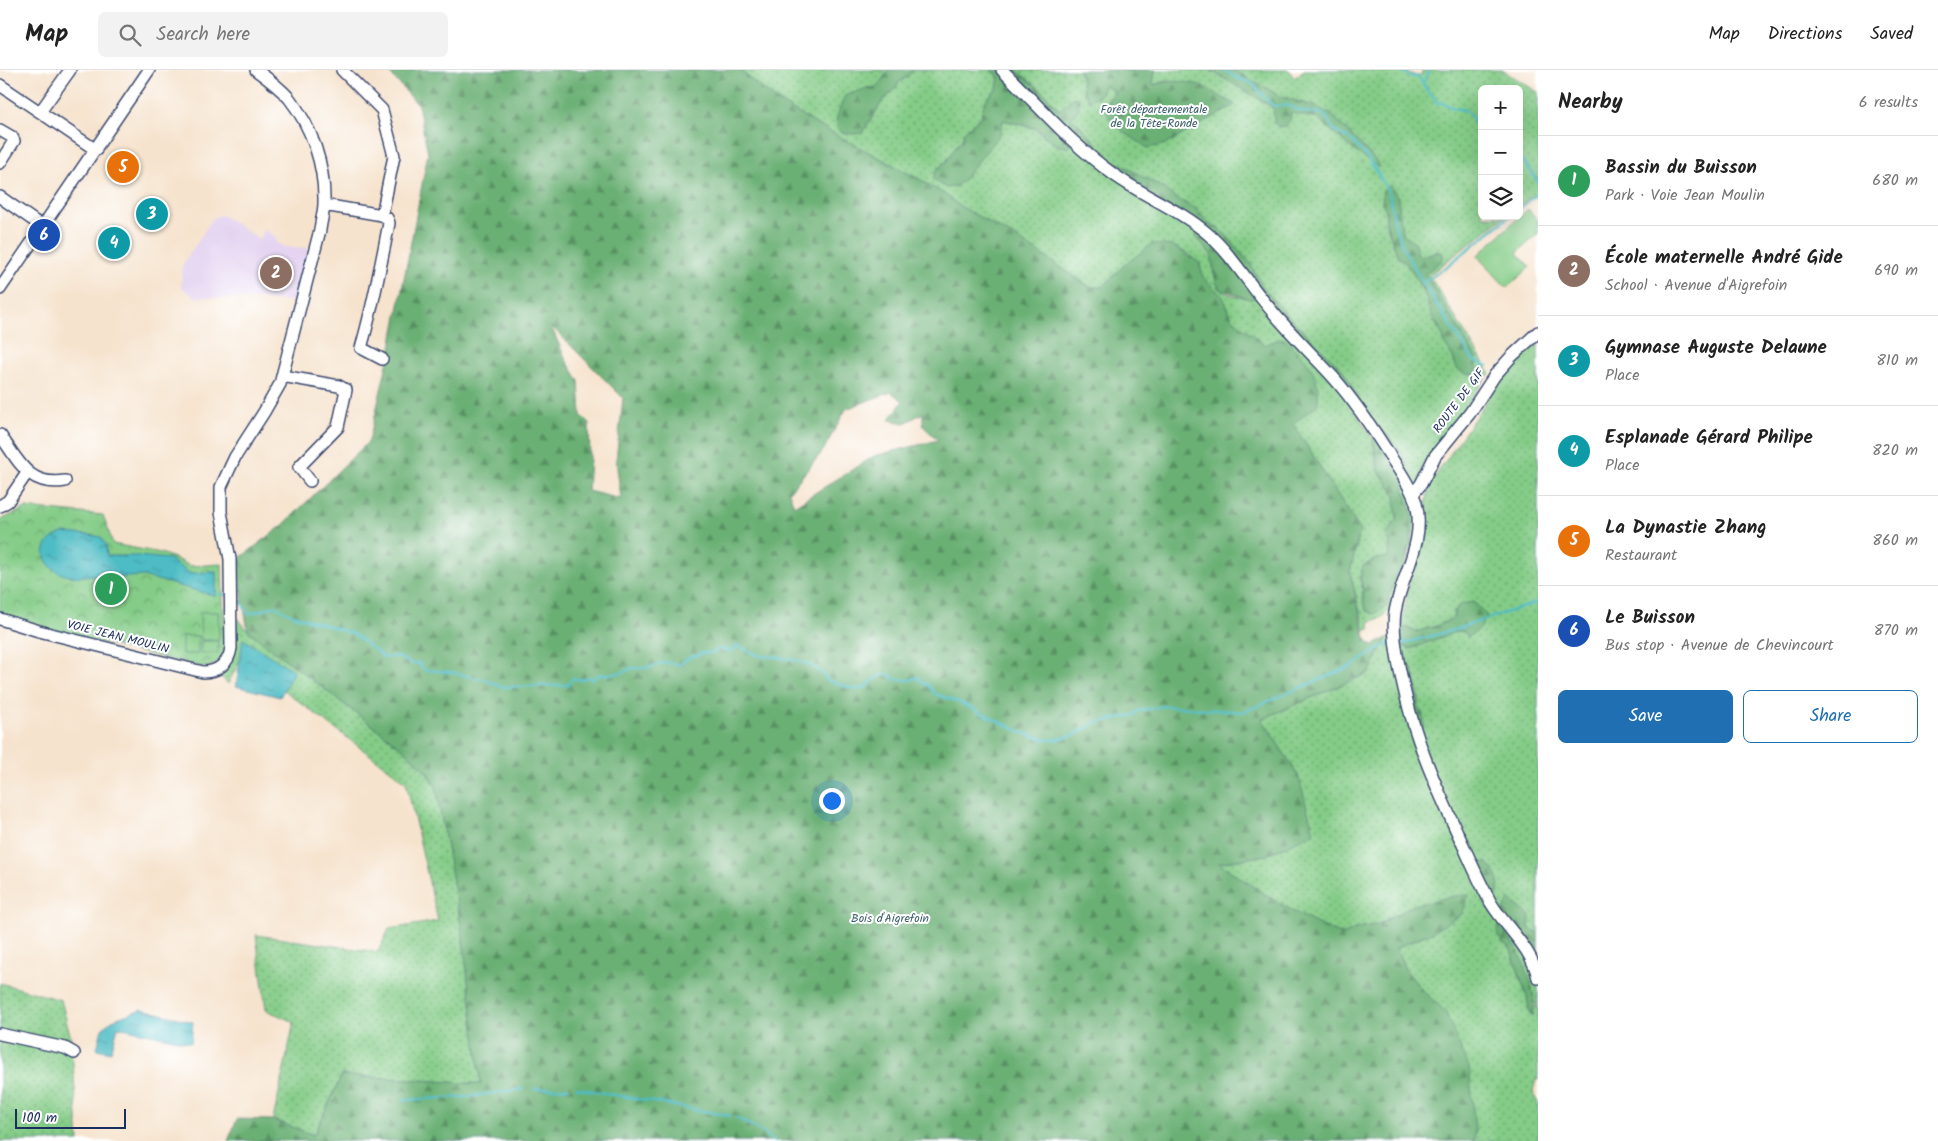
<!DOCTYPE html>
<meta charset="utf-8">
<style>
body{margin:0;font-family:Kalam,sans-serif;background:#f2f2f2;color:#222}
.controls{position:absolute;right:15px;top:15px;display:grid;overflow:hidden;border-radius:8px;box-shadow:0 5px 20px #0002}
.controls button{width:45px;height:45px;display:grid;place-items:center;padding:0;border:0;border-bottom:1px solid #e0e0e0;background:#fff;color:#222;font:25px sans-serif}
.scale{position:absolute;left:15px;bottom:12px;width:111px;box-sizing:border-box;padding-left:5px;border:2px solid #1b2f5e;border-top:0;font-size:14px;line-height:18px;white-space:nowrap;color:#1b2f5e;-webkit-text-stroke:4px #fff;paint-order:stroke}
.you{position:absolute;left:831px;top:730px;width:18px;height:18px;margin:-12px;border:4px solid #fff;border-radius:50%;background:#1a73e8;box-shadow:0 0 0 8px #1a73e833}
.badge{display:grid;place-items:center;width:32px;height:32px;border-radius:50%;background:#1f6fb2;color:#fff;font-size:16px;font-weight:700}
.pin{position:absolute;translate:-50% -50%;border:2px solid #fff;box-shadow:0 1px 5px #0006}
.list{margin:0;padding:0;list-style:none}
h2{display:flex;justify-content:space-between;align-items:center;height:65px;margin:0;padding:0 20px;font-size:21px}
h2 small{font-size:16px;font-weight:400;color:#767676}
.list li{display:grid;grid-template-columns:32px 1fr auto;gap:15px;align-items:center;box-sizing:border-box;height:90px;padding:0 20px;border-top:1px solid #e0e0e0}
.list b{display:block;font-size:19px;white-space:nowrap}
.list p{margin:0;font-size:16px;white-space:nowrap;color:#767676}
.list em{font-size:16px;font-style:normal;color:#767676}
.actions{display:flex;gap:10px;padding:15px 20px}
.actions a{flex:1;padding:11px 0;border:1px solid #1f6fb2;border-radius:8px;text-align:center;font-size:18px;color:#1f6fb2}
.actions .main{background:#1f6fb2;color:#fff}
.icon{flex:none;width:28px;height:28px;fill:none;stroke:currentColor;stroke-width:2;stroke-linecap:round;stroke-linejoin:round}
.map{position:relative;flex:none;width:1538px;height:1071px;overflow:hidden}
header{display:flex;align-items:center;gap:30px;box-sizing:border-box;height:70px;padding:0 25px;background:#fff;border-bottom:1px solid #e0e0e0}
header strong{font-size:24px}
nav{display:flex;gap:28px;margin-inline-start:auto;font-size:18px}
.search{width:350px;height:45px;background:#f2f2f2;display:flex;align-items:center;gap:12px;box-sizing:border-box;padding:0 18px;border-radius:8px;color:#767676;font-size:19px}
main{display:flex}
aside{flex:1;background:#fff}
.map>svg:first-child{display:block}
.built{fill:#e4d3f1}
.grass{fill:url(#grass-dots);stroke:#507e72;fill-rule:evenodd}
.forest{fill:url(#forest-firs);stroke:#437069;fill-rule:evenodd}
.park{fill:url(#park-crowns);stroke:#507e72}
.pitch{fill:#84cc87;stroke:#507e72}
.water{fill:url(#water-ripples);stroke:#347691}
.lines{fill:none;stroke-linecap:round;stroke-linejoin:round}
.stream{stroke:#4ebcc4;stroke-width:2.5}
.minor-casing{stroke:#3c4a6f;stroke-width:14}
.minor{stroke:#fff;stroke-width:11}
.labels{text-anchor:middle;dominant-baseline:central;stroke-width:4;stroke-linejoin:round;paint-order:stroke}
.park-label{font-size:12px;fill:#3a5e6a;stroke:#fff}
.street-label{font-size:12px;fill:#1b2f5e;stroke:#fff}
</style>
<header>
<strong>Map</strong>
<div class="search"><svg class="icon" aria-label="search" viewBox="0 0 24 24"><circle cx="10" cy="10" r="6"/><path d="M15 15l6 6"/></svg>Search here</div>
<nav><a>Map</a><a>Directions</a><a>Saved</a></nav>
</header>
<main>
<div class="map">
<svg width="1538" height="1071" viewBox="0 0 1538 1071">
<defs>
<pattern id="grass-dots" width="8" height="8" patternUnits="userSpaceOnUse" patternTransform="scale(1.25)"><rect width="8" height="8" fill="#84cc87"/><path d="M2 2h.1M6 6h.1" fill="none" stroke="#6ba672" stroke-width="1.8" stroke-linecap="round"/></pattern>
<pattern id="forest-firs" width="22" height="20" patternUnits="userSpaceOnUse" patternTransform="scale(1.25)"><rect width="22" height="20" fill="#6bb074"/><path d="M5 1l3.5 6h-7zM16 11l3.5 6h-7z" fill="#579062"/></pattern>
<pattern id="park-crowns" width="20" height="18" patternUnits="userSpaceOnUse" patternTransform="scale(1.25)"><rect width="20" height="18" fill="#84cc87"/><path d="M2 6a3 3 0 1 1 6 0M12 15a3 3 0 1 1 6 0" fill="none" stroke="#6ba672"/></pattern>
<pattern id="water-ripples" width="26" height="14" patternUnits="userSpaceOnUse" patternTransform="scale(1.25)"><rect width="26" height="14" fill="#4ebcc4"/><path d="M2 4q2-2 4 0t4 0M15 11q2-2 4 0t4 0" fill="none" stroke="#4099a2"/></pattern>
</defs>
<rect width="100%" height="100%" fill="#fff"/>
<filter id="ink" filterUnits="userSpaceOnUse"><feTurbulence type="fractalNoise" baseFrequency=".02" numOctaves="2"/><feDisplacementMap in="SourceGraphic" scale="10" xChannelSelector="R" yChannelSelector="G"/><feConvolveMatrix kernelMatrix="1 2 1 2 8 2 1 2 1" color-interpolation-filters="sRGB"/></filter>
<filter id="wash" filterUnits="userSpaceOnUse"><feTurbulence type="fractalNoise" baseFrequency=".0096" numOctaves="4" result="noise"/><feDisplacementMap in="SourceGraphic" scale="20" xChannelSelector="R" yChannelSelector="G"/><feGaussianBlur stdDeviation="1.12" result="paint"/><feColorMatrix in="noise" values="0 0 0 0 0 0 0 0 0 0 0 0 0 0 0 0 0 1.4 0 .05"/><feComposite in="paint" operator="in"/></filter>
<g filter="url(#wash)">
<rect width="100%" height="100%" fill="#f6e3cd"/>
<path class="built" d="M222,145L259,169L265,160L276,167V172L279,173L283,177L309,178L295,231L195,227L181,217L182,196L213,148Z"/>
<path class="grass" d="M739,0H889L877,17L867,18L871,50L883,30L894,20L899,12L907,7L914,0H991L999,8L997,19L981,47L971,55L946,92L936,101L965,108L1003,50L1036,59L1045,67L1075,70L1097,74L1072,47L1073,27L1060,40L1039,18L1015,0H1080L1079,3L1105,15L1115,22L1104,36L1166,74L1234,35L1168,11L1152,15L1155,0H1210L1271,36L1274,40L1297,43L1317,48L1379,94L1357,72L1314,36L1282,27L1233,0H1289L1294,8L1304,0H1402L1419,7L1424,0H1502L1538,22V122L1519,136V19H1482V146H1506L1429,205L1490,303L1422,396L1412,475L1393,538L1381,548L1369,552L1370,559L1365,561L1350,502L1360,460L1293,354L1264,275L1232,248L1223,227L1203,207L1190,185L1173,176L1123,196L1103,217H1090L1018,169L958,135L947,126L919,109L816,54L778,31ZM1122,95L1163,118L1175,128L1195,138L1210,155L1221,160L1232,172L1264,219L1295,253L1342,299L1363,336L1375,353L1390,368L1406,427L1397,511L1389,524L1387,536L1362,528L1363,520L1359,507L1389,487L1393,454L1397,451L1395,424L1378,400L1373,369L1326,296L1262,227C1247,229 1222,228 1216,211C1213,203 1213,193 1211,184L1204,178L1198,150ZM1393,120L1398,128L1402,163L1416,173L1417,183L1421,187L1430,183L1443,189L1425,204L1475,286L1466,304L1457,298L1453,287L1446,276L1442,264L1431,245L1427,229L1412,201L1404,191L1398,187L1386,153V140Z
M1538,273V863L1529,858L1509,829L1538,904V1009H1536L1533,1022L1538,1033V1071H1474L1475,1060L1422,920L1405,899L1396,878L1432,862L1414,835L1377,855L1357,858L1343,865C1298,848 1258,820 1218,793L1267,785L1298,705L1262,649L1369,603L1387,568L1398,570L1430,414L1510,296ZM1454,540L1468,567L1464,561H1458L1410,579L1411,559L1416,562L1439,555L1453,548ZM1412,597L1419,628V639L1424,646L1415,638L1410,623ZM1512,870C1524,891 1530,912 1536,936L1530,944L1527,927L1510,877Z
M238,548L248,561L402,678C415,690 428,701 436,717L462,861L481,1014L342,1005L314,1065L273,1050L294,952L266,940L256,865L378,882L389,859L438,851L406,712L241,588L228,614L218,604L232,590Z
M0,913L61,930L71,968L79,1071H0Z"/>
<path class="forest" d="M387,0H739L778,31L816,54L919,109L947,126L958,135L1018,169L1090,217H1103L1123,196L1152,174L1173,176L1200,193L1203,207L1223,227L1232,248L1264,275L1283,268C1307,290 1320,300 1318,334L1293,354L1360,460L1350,502L1365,567L1369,573L1374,575L1387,568L1369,603L1262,649L1298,705L1314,763L1267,785L1219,793C1258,820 1298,848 1343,865L1357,858L1377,855L1414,835L1454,826L1469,825L1462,844L1432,862L1396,878L1405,899L1422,920L1445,941L1469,997L1475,1060L1474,1071H228L237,1049L273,1050L314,1065L342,1005L481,1014L462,861L436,717L426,701L402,678L248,561L236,491L282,456L369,371L391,277L428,83L418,35ZM551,256L623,328L616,390L621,429L588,421L590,388L589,353L581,345L579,311L565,288ZM891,322L903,331L889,350L905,353L923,343V356L938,370L874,386L794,436L789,422L823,381L846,339Z
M889,0H914L907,7L899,12L894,20L883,30L862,63C827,69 835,48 845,26L867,18L877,17Z
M991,0H1015L1039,18L1060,40L1073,27L1079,29V39L1072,47L1097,74L1103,90L1075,70L1068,77C1047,76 1048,64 1034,58C1025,54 1013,53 1003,50L1000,64L965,108L957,116L946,118L933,109L936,100L946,92L956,76L962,71L964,62L981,47C983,34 986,27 997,19L999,8Z
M1080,0H1155L1153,15C1188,5 1205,17 1235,35L1166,74L1148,78C1131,67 1111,56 1104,36L1115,22L1105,15L1100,25L1089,31L1083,20Z
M1210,0H1233L1282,27L1314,36L1332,45L1379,94L1378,97L1356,82L1317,48L1290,43L1291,48L1286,56L1280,57L1274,53V40L1271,36Z
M1107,90H1111L1122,95L1163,118L1175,128L1195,138L1210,155L1221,160L1250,193L1264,219L1295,253L1342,299L1363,336L1375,353L1403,383L1408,397L1403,415L1412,445L1411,468L1407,485L1397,511L1389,524L1387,536L1374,544L1366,541C1364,533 1363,529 1363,521C1362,508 1358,511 1363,496L1374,490L1388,487L1390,474L1386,464L1397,451L1395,424L1378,400L1373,369L1375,359L1262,227L1249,229L1220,219L1216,212L1211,184L1196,167L1198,162L1142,118L1106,93Z
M1391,115L1398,128L1402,163L1416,173L1417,183L1421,187L1438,181L1443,184V189L1425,204L1475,286L1477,299L1475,304H1466L1457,299L1453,287L1446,276L1442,264L1431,245L1427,229L1412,201L1404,191L1398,187L1386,153V140L1382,133L1383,120Z
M1473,532L1478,536L1487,546L1480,559L1468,567L1464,561H1458L1410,579L1400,574V566L1404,557L1416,562L1439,555L1453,548C1455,535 1461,534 1473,532Z
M1404,592H1408C1414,599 1417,616 1418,627C1419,630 1418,635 1419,639C1421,646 1427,649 1423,658L1420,656L1405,601Z
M1486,792C1497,801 1500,810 1498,824L1491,823L1473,796Z
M1509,829L1530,846L1529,858L1538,863V904L1502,845Z
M1500,856C1520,879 1538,916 1533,946L1530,945L1527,927L1510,877L1503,873L1497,864Z"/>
<path class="park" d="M26,438L103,445L113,474L161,483L174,488L190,496L222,494L225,586L222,590L207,598L35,557L0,542V452L3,449Z"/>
<path class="pitch" d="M1528,139L1538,150V164L1517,183L1530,197L1507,218L1477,186Z
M200,542H218L219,570H201Z
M182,566H198V584H182Z
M201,571H218V583H201Z"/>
<path class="water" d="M63,463L90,465L101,467L106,475L107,486H138L169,489L189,503L216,502V526L143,506L95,509L94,505C84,506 72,508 62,504C39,494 38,471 63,463Z
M243,569L294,601L280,627L236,616Z
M142,939L193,952L191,973L118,957L111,982L97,979L102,959L112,950Z"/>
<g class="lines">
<path class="stream" d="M1224,0L1235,7L1252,13L1270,33L1275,36L1286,35L1305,42L1320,43L1326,46L1334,60L1351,70L1368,88L1389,122L1396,159L1404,180L1423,213L1473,290L1488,296
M1399,0L1412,7L1418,6L1429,23L1434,27L1437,33C1444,32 1447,35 1453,38C1456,39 1461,39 1465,40C1471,43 1477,58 1482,64
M1423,13L1430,0
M1519,87L1522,89L1538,112
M1519,139L1538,124
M1423,213L1446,197L1510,146
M220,524L228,525
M233,526L239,529L249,544L275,536L293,545L354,564L385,588L396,586L412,594L417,592L425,600L450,602L486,610L502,617L568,615L573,608L581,610L587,607L593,609L598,605L621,603L632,598H647L665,592L680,595L688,588L703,583H712L719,579L733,581L737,575C745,579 753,585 762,586C786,588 814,589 829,611C838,613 852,621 861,619C873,615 874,605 889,604L894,609L910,610L918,607L923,613L928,615L935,624L961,633L1021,662L1043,669L1055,670L1074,665L1095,653L1134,645L1138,641L1165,636L1243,642L1354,595L1377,580L1386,575H1393
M1398,575L1447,562L1538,532
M577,1018L731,1046
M534,1019L569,1018
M404,1030L466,1027L523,1019
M737,1048L761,1061L774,1071"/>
</g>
</g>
<g filter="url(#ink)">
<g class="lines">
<g class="minor-casing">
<path id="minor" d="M342,0L382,40L394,86L382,145
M1002,0C1038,35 1072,75 1113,104C1143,126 1179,139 1208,164C1233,186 1250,216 1272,241C1291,264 1313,285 1333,307C1356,333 1374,360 1392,389C1401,403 1411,417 1416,433C1426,472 1401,506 1395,542C1390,573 1409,643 1420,674C1430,704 1444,733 1457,762C1468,785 1478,810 1491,833C1506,858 1532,878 1538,908
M0,15L96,80
M40,42L70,0
M0,60L12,67L14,71L0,93
M0,127L43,157
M324,135L382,145L387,148L389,153C381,195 373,237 361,278L382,289
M0,219L149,0
M282,306L339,316L346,320L338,357L299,397L310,411
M0,365C19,391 28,417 65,411
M1413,424L1421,414L1435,386L1470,343L1495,305L1511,287L1538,262
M0,436L8,431L27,403
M0,549L39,561L203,602C218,602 229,593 231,578L230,489L221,442V417L235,387L264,342L280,314L320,160C321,151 324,142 324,133C325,96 312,57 289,28C280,18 267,8 256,0
M0,964L65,978L74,983"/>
</g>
<use href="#minor" class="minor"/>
</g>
</g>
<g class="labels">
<g class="park-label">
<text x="1154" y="39">Forêt départementale<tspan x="1154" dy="14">de la Tête-Ronde</tspan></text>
<text x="890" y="848">Bois d'Aigrefoin</text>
</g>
<g class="street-label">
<text transform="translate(1459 331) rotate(-53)">ROUTE DE GIF</text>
<text transform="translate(118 567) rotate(14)">VOIE JEAN MOULIN</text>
</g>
</g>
</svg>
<div class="controls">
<button>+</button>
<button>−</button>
<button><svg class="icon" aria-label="layers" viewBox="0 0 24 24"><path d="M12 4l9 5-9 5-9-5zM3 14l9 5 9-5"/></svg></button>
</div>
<div class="scale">100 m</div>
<div class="you"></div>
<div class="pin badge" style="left:111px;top:519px;background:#2e9e5b">1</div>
<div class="pin badge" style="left:276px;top:203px;background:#8d6e63">2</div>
<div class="pin badge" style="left:152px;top:144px;background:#0f9aa8">3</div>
<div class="pin badge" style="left:114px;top:173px;background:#0f9aa8">4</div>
<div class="pin badge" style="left:123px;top:97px;background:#e8710a">5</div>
<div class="pin badge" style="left:44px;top:165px;background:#1a4fb4">6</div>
</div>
<aside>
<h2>Nearby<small>6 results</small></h2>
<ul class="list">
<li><span class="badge" style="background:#2e9e5b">1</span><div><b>Bassin du Buisson</b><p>Park · Voie Jean Moulin</p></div><em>680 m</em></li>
<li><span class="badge" style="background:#8d6e63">2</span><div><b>École maternelle André Gide</b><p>School · Avenue d'Aigrefoin</p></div><em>690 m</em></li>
<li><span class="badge" style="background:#0f9aa8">3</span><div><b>Gymnase Auguste Delaune</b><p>Place</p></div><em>810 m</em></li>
<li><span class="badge" style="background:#0f9aa8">4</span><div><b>Esplanade Gérard Philipe</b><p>Place</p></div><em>820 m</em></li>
<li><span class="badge" style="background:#e8710a">5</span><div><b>La Dynastie Zhang</b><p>Restaurant</p></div><em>860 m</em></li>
<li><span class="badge" style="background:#1a4fb4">6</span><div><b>Le Buisson</b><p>Bus stop · Avenue de Chevincourt</p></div><em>870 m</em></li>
</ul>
<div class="actions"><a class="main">Save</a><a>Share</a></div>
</aside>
</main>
